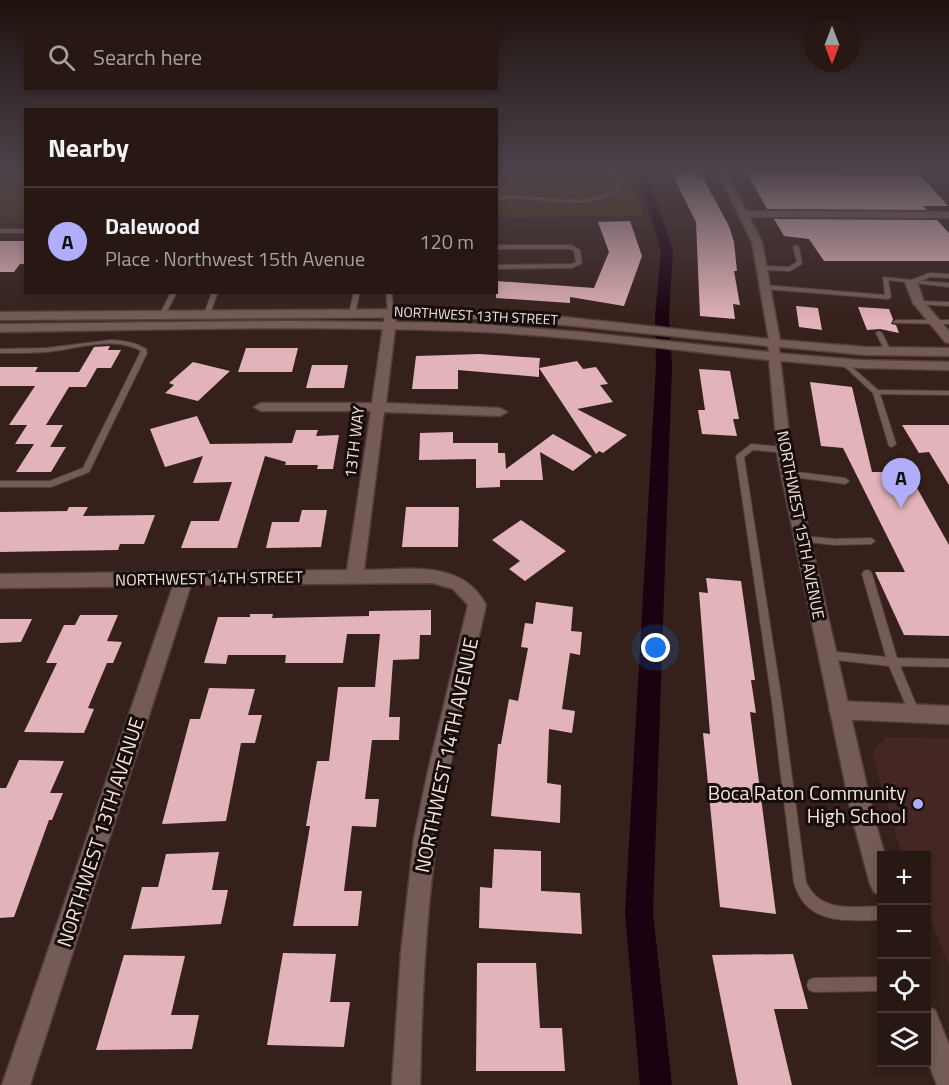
<!DOCTYPE html>
<meta charset="utf-8">
<style>
body{margin:0;font-family:"Titillium Web",sans-serif;background:#30211d;color:#f1f3f6}
.controls{position:absolute;right:18px;bottom:18px;display:grid;overflow:hidden;border-radius:0px;box-shadow:0 3px 9px #0003}
.controls button{width:54px;height:54px;display:grid;place-items:center;padding:0;border:0;border-bottom:2px solid #443734;background:#281814;color:#f1f3f6;font:30px sans-serif}
.compass{position:absolute;left:805px;top:18px;width:54px;height:54px;border-radius:50%;background:#281814;box-shadow:0 3px 9px #0003;rotate:180deg}
.you{position:absolute;left:656px;top:648px;width:21px;height:21px;margin:-15px;border:4px solid #fff;border-radius:50%;background:#1a73e8;box-shadow:0 0 0 9px #1a73e833}
.badge{display:grid;place-items:center;width:39px;height:39px;border-radius:50%;background:#b0aefa;color:#111;font-size:20px;font-weight:700}
.pin{position:absolute;translate:-50% -50px;filter:drop-shadow(0 2px 3px #0008)}
.pin::after{content:'';position:absolute;top:32px;width:21px;height:18px;background:inherit;clip-path:polygon(0 0,100% 0,50% 100%)}
.list{margin:0;padding:0;list-style:none}
h2{display:flex;justify-content:space-between;align-items:center;height:78px;margin:0;padding:0 24px;font-size:26px}
h2 small{font-size:20px;font-weight:400;color:#a5a0a0}
.list li{display:grid;grid-template-columns:39px 1fr auto;gap:18px;align-items:center;box-sizing:border-box;height:108px;padding:0 24px;border-top:2px solid #443734}
.list b{display:block;font-size:22px;white-space:nowrap}
.list p{margin:0;font-size:20px;white-space:nowrap;color:#a5a0a0}
.list em{font-size:20px;font-style:normal;color:#a5a0a0}
.icon{flex:none;width:33px;height:33px;fill:none;stroke:currentColor;stroke-width:2;stroke-linecap:round;stroke-linejoin:round}
.map{position:relative;flex:none;width:949px;height:1085px;overflow:hidden}
.search{position:absolute;background:#281814;box-shadow:0 3px 9px #0003;left:24px;top:24px;width:474px;height:66px;display:flex;align-items:center;gap:15px;box-sizing:border-box;padding:0 21px;border-radius:0px;color:#a5a0a0;font-size:22px}
.panel{position:absolute;background:#281814;box-shadow:0 3px 9px #0003;left:24px;top:108px;width:474px;height:186px;border-radius:0px}
.map>svg:first-child{display:block}
.built{fill:#442722}
.green{fill:#483315}
.lines{fill:none;stroke-linecap:round;stroke-linejoin:round}
.canal{fill:#1b0210;fill-rule:evenodd}
.building{fill:#e2b3b8}
.service-casing{stroke:#513e3b;stroke-width:2}
.minor-casing{stroke:#513e3b;stroke-width:3}
.tertiary-casing{stroke:#513e3b;stroke-width:3}
.service{fill:#755b55;fill-rule:evenodd}
.minor{fill:#755b55;fill-rule:evenodd}
.tertiary{fill:#755b55;fill-rule:evenodd}
.poi-dot{fill:#b0aefa;stroke:#170d0b;stroke-width:2}
.labels{text-anchor:middle;dominant-baseline:central;stroke-width:6;stroke-linejoin:round;paint-order:stroke}
.far-street-label{font-size:14px;fill:#f4e5e1;stroke:#170d0b}
.street-label{font-size:16px;fill:#f4e5e1;stroke:#170d0b}
.near-street-label{font-size:20px;fill:#f4e5e1;stroke:#170d0b}
.near-poi-label{font-size:20px;fill:#f4e5e1;stroke:#170d0b;text-anchor:end}
</style>
<div class="map">
<svg width="949" height="1085" viewBox="0 0 949 1085">
<rect width="100%" height="100%" fill="#36201b"/>
<path class="built" d="M0,169H25V224H0Z
M885,737L949,738V965L927,913L926,856L902,855L872,753Z"/>
<path class="green" d="M496,169H628L644,216L497,217Z
M0,176H25V218H0Z"/>
<g class="lines">
<path class="canal" d="M635,169H645L673,250L669,317L672,366L653,913L672,1085H640L625,913L656,366L655,317L661,250Z"/>
</g>
<path class="building" d="M680,169H698L729,226L734,242L737,271H734L740,305L733,304L735,319L700,316L696,222L672,174H682Z
M747,173L920,175L948,206H923L927,210L767,209Z
M774,219L937,220L949,233V261H824L809,239L784,236Z
M630,221L642,256L624,306L570,297V303L496,298V281L594,288L609,252L598,222Z
M0,241H26V264H20L14,272H0Z
M796,306L818,308L822,330L799,327Z
M858,307L889,309L893,319L891,324L896,325L899,333L880,329L867,330Z
M110,346L108,350H121L111,368H97L86,387H69L46,425H63L50,447H66L51,472H16L34,444H15L27,425H9L35,386H0V367H38L35,372H79L94,347Z
M246,348H298L292,372H238Z
M479,354L540,358L539,368L577,361L583,369L596,367L608,384L600,385L613,402L577,409L627,435L603,453L599,451L596,454L539,368V377L458,370V389H412L416,356Z
M193,362L230,371L198,401L165,393L174,385L169,383Z
M312,365H348L344,388H306Z
M699,369L730,371L739,419H733L737,436L702,434L698,410H705Z
M810,382L852,387L872,472H908L949,545V636L904,635L875,572H905L843,448L821,446Z
M197,416L210,444L292,443L296,430H318L316,436L339,435L333,469H317L318,465H285L286,462L265,456L237,548H181L191,521H219L232,482L193,483L203,456L165,467L150,429Z
M902,425H949V485L929,452L919,453Z
M453,432V443H498V453H505L506,469L553,434L592,456L573,471L540,452L543,480H500V487L476,488V459L419,460L420,433Z
M69,507H88L83,516L155,515L144,544H120L118,550L0,552V512L67,511Z
M406,507H459L458,547H402Z
M302,510H327L321,547L266,548L272,522H299Z
M521,520L566,551L525,581L509,569L520,561L492,540Z
M706,578L741,581L755,680H751L756,713L750,712L776,914L720,907L703,733L710,734L699,592L708,593Z
M536,602L573,607L571,631L582,632L580,655L570,653L562,709L575,711L572,733L549,729L547,783L561,785L560,823L491,816L498,744H501L509,699L518,701L528,648L521,647L525,623L533,624Z
M431,610V635H420L419,659L393,660L389,717H400L399,740H372L365,799H379L376,827L352,826L344,891H362L358,926H293L310,826H306L317,761H329L338,687H375L380,634H347L343,663H285L286,655H228L226,664L204,663L218,617H250V614H273L272,618L369,616V611Z
M80,615H118L107,641L122,642L113,663H107L88,708L94,709L84,733L24,732L57,663H46L64,625H75Z
M0,619H32L21,642L0,643Z
M209,688L255,689L248,715H262L255,743H241L226,821L162,824L190,719H200Z
M19,760L64,761L50,793H63L52,820H49L14,917L0,918V788H6Z
M494,849L541,851V891L580,893L582,934L479,928L480,887L492,888Z
M219,852L212,890H228L221,924L131,929L142,887H158L166,854Z
M283,953L336,954L330,1002H350L344,1047L267,1045Z
M793,954L808,1009H774L792,1085H738L712,955Z
M124,955L185,956L171,1015H199L192,1049L96,1050Z
M477,963H536L540,1028H562L565,1071H476Z"/>
<g class="lines">
<g class="service-casing">
<path id="service" d="M609,169H614L622,183L620,191L604,198L587,202L572,203L512,198L496,200V196L512,195L572,200L587,199L601,196L616,189L618,183Z
M0,229H26V233H0Z
M496,245H571L580,250L582,263L572,268L496,269V265L571,264L576,262L574,251L570,249H496Z
M796,245L799,247L802,264L790,271L762,270L759,268L762,266L789,267L797,262L793,247Z
M930,273L949,274V278L931,277L920,281L949,283V287L888,280L891,297L888,299L765,289L762,287L765,285L885,295L883,277L911,280Z
M171,292H177L165,315H161L160,314Z
M212,292H218L210,314L205,315L204,314Z
M354,292H360L355,313L352,315L349,313Z
M386,292H392L393,314L388,313Z
M919,301L949,302V306L917,304V302Z
M896,320H949V324L894,323L893,322Z
M879,331L882,333L891,351L890,352H886L885,351L876,333Z
M111,340C124,341 135,342 146,349L147,353L89,472L51,487H0V481H50L83,468L141,351C113,335 77,349 47,352C32,353 16,353 0,353V349L47,348Z
M844,361L846,362L878,390L949,391V395L880,394L896,444L892,447L889,446L873,393L842,364L841,363Z
M751,444L785,447L789,450L785,453L753,450L744,457L782,702L806,882C820,913 853,907 882,906V920C856,920 819,925 802,900C798,895 796,889 794,883L772,702L736,456Z
M789,471L845,478L849,481L845,484L786,476L785,474L786,472Z
M802,536L835,539L871,538L875,541L871,544L835,545L799,541L798,539L799,537Z
M867,570L870,571L872,574L897,658L949,659V667L900,666L920,714L919,717L915,719L911,717L889,666L827,659L823,658L822,655L823,652L827,651L886,657L862,574L864,571Z
M882,977V991L814,992L809,990L807,985L809,980L814,978Z"/>
</g>
<g class="minor-casing">
<path id="minor" d="M716,169H725L746,211L949,212V218L749,217L762,242L780,340L866,347L949,348V356L866,355L770,346L752,242Z
M907,280L917,282L924,302L949,331V343L945,342L913,303L905,282Z
M391,309L397,313L386,403L500,408L507,412L500,416L384,412L364,570C409,570 462,559 486,605C469,682 449,760 437,838C425,920 422,1003 420,1085H392L401,952L414,838L428,771L468,605L453,589L433,583L191,585L30,1085H2L173,586L0,588V574L347,570L371,411H261L254,407L261,403H372L385,313Z
M775,353L860,360L949,362V370L860,368L771,360L769,357Z
M839,701L949,706V724L839,719L832,716L829,710L832,704Z"/>
</g>
<g class="tertiary-casing">
<path id="tertiary" d="M445,309L564,317L778,340L792,459L874,817L885,856H882V896L874,892L870,884L852,817L778,459L769,360C667,349 565,335 462,331C308,325 154,330 0,332V324L289,321L463,323L581,332L769,352L768,346L564,325L445,317L0,320V312Z
M926,1006L935,1010L949,1045V1085H937L926,1057Z"/>
</g>
<use href="#service" class="service"/>
<use href="#minor" class="minor"/>
<use href="#tertiary" class="tertiary"/>
</g>
<linearGradient id="sky" x2="0" y2="1"><stop stop-color="#1e120f"/><stop offset="0.53" stop-color="#4c424a"/><stop offset="1" stop-color="#4c424a" stop-opacity="0"/></linearGradient>
<rect width="949" height="321" fill="url(#sky)"/>
<circle class="poi-dot" cx="918" cy="804" r="6"/>
<g class="labels">
<g class="far-street-label">
<text transform="translate(476 315) rotate(3)">NORTHWEST 13TH STREET</text>
</g>
<g class="street-label">
<text transform="translate(354 442) rotate(-83)">13TH WAY</text>
<text transform="translate(801 525) rotate(79)">NORTHWEST 15TH AVENUE</text>
<text transform="translate(209 578) rotate(-1)">NORTHWEST 14TH STREET</text>
</g>
<g class="near-street-label">
<text transform="translate(446 755) rotate(-78)">NORTHWEST 14TH AVENUE</text>
<text transform="translate(100 832) rotate(-72)">NORTHWEST 13TH AVENUE</text>
</g>
<g class="near-poi-label">
<text x="906" y="792">Boca Raton Community<tspan x="906" dy="23">High School</tspan></text>
</g>
</g>
</svg>
<div class="controls">
<button>+</button>
<button>−</button>
<button><svg class="icon" aria-label="locate" viewBox="0 0 24 24"><circle cx="12" cy="12" r="6"/><path d="M12 2v4M12 18v4M2 12h4M18 12h4"/></svg></button>
<button><svg class="icon" aria-label="layers" viewBox="0 0 24 24"><path d="M12 4l9 5-9 5-9-5zM3 14l9 5 9-5"/></svg></button>
</div>
<svg class="compass" viewBox="-18 -18 36 36"><path d="M0-13l5 13h-10z" fill="#e53935"/><path d="M0 13l5-13h-10z" fill="#a5a0a0"/></svg>
<div class="you"></div>
<div class="pin badge" style="left:901px;top:508px">A</div>
<div class="search"><svg class="icon" aria-label="search" viewBox="0 0 24 24"><circle cx="10" cy="10" r="6"/><path d="M15 15l6 6"/></svg>Search here</div>
<section class="panel">
<h2>Nearby<small></small></h2>
<ul class="list">
<li><span class="badge">A</span><div><b>Dalewood</b><p>Place · Northwest 15th Avenue</p></div><em>120 m</em></li>
</ul>
</section>
</div>
